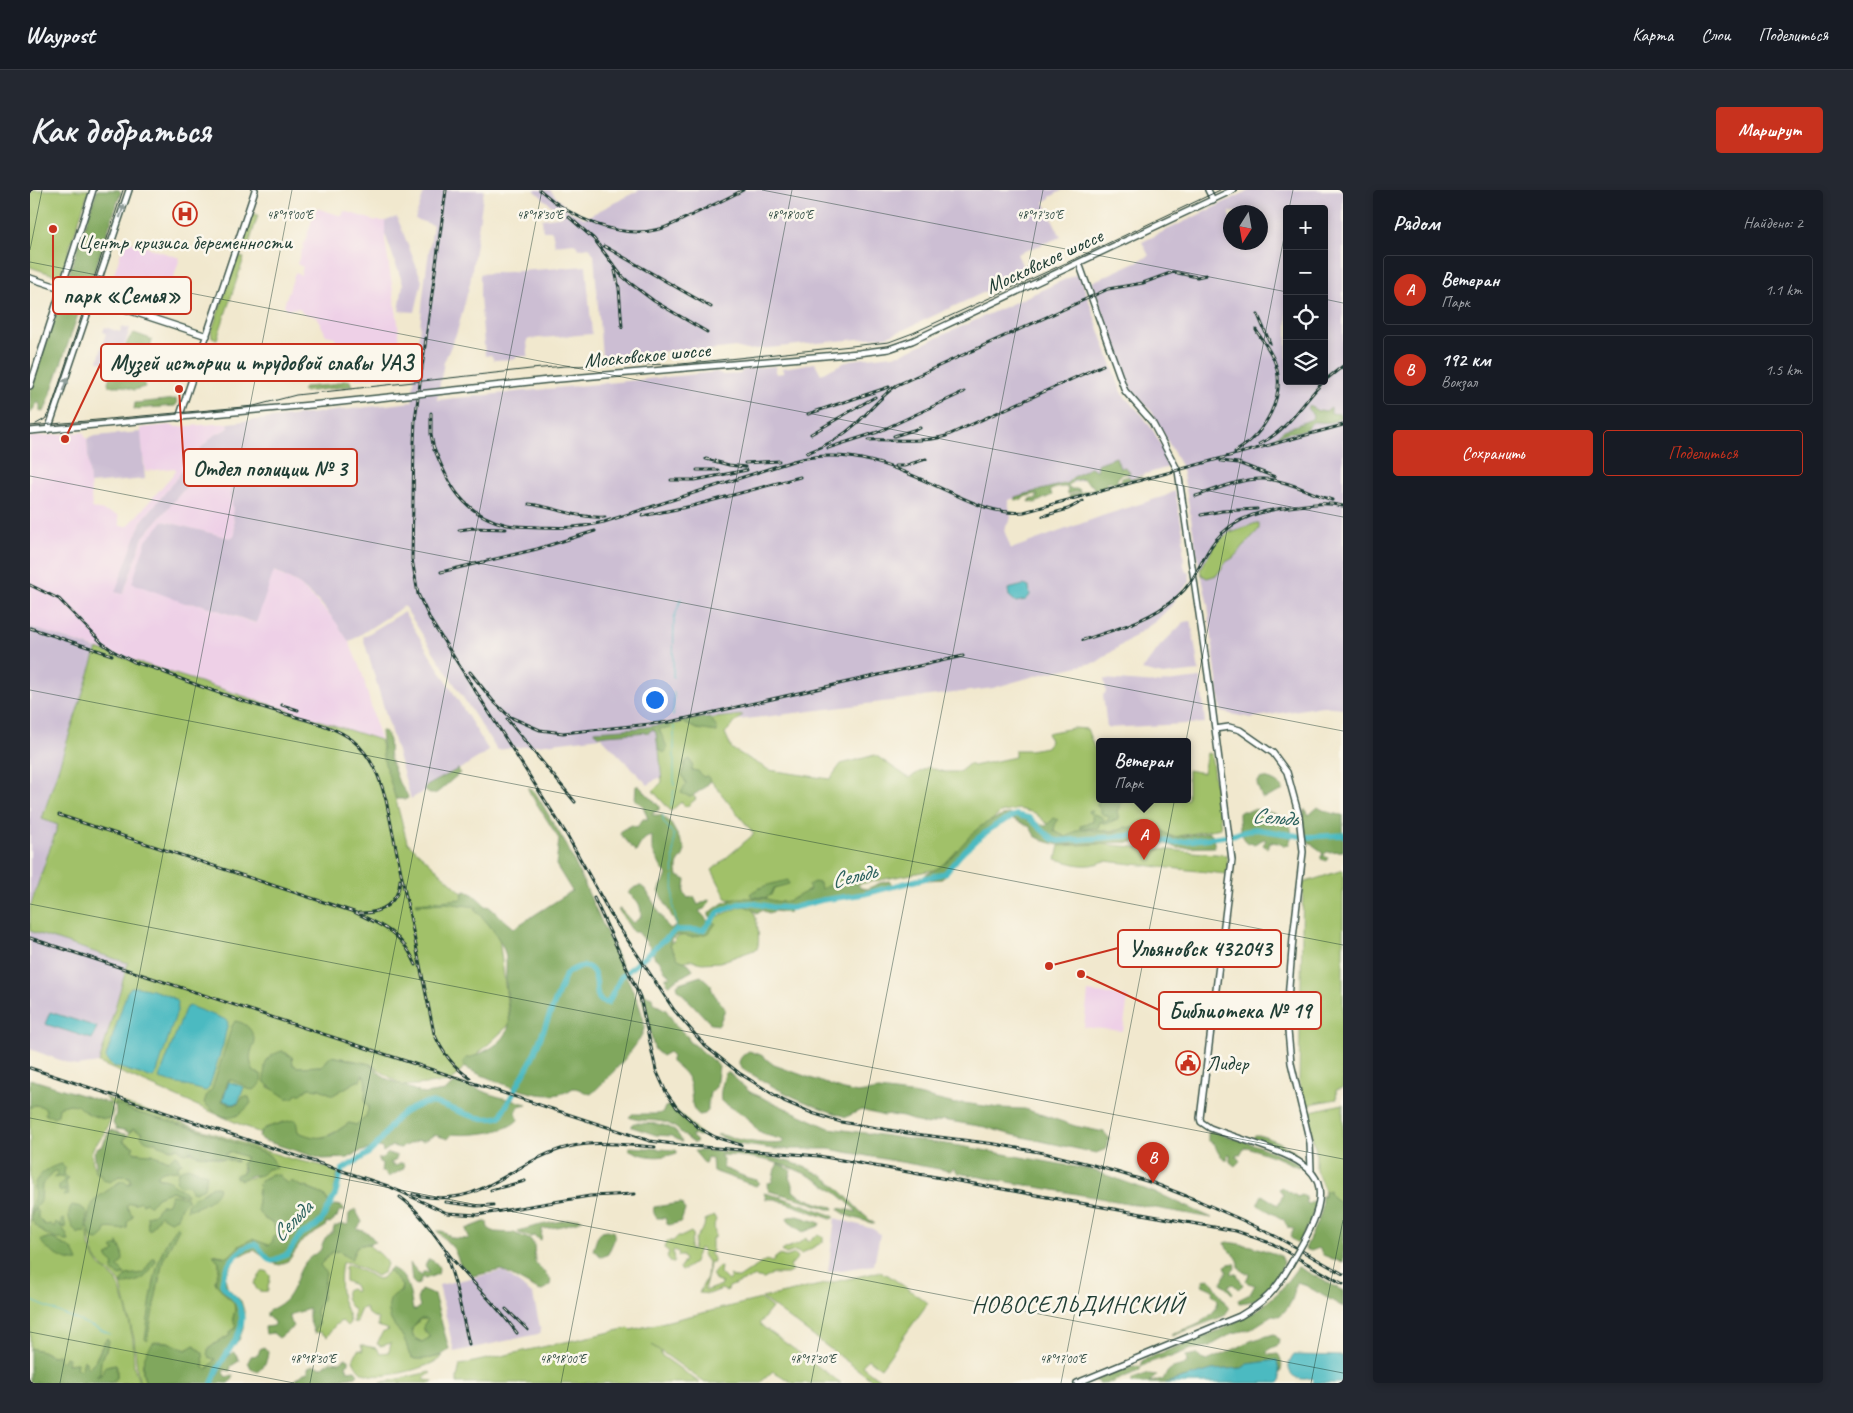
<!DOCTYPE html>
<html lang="ru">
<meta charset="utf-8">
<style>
body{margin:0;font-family:Caveat,sans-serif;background:#242831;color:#f1f3f6}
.controls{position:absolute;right:15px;top:15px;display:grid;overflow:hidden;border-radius:5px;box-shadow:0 2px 8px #0003}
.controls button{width:45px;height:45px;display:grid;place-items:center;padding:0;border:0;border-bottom:1px solid #363941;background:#171b24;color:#f1f3f6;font:25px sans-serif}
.compass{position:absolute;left:1193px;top:15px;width:45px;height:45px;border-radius:50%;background:#171b24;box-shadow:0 2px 8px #0003;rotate:191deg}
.you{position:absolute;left:624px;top:509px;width:18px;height:18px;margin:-12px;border:4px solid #fff;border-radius:50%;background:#1a73e8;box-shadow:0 0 0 8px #1a73e833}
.badge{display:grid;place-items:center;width:32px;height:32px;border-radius:50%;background:#c8321e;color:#fff;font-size:16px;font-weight:700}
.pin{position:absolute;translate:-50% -41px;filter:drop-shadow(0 1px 2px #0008)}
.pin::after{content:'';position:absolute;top:26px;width:18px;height:15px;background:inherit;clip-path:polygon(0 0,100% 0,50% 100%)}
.popup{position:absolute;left:1066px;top:548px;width:95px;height:65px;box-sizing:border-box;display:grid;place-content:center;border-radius:5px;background:#171b24;filter:drop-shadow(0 1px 4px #0005);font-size:16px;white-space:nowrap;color:#9ea1a6}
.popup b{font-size:19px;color:#f1f3f6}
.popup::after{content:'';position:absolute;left:50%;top:100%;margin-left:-10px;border:10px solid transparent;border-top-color:#171b24}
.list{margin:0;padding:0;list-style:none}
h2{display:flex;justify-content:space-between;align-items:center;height:65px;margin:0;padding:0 20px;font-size:21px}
h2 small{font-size:16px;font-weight:400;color:#9ea1a6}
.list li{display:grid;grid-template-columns:32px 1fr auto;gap:15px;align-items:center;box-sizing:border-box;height:70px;margin:0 10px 10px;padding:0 10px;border:1px solid #363941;border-radius:5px}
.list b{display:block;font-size:19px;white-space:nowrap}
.list p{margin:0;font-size:16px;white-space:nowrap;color:#9ea1a6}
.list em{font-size:16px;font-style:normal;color:#9ea1a6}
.actions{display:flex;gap:10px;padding:15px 20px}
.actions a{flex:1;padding:11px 0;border:1px solid #c8321e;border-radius:5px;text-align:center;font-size:18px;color:#c8321e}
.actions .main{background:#c8321e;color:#fff}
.icon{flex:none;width:28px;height:28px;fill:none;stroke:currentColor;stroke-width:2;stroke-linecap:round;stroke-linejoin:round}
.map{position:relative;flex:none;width:1313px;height:1193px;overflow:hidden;border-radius:5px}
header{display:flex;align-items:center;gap:30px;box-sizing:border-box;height:70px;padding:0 25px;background:#171b24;border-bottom:1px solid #363941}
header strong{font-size:24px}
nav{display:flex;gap:28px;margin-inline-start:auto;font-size:18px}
.intro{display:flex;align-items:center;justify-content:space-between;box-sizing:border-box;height:120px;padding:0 30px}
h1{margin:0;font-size:35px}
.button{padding:12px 22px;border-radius:5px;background:#c8321e;color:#fff;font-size:18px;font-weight:700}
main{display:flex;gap:30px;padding:0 30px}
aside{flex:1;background:#171b24;border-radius:5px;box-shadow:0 2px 8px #0003}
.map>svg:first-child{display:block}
.built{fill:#eed0e7}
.industrial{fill:#ccbed3;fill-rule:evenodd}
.green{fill:#a1c169;stroke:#607f4e}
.forest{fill:#80a75d;stroke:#507248;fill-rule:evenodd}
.water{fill:#4bbac1;stroke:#357c7a}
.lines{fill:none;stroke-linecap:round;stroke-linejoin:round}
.stream{stroke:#4bbac1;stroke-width:1}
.river{stroke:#4bbac1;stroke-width:5.5}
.secondary-casing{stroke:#3e574b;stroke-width:8}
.primary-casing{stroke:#3e574b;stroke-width:8}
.secondary{stroke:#fff;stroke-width:5}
.primary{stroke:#fff;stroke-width:5}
.tram{stroke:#1f3d34;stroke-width:1}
.rail-casing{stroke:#1f3d34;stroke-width:3}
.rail{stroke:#fbf7ec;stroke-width:1;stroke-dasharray:4;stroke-linecap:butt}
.secondary-bridge-casing{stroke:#3e574b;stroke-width:8;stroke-linecap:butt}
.primary-bridge-casing{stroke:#3e574b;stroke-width:8;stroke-linecap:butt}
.secondary-bridge{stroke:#fff;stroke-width:5}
.primary-bridge{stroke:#fff;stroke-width:5}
.oneway{fill:#8f9e9a}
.ticks{fill:none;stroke:#1f3d34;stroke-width:1;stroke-opacity:0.45}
.labels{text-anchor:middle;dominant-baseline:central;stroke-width:5;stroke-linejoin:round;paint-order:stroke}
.poi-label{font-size:21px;fill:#1f3d34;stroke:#fbf7ec}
.street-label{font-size:21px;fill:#1f3d34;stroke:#fbf7ec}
.water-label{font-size:22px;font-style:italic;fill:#2c625e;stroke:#fbf7ec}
.quarter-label{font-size:24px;letter-spacing:1px;fill:#1f3d34;stroke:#fbf7ec}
.ticks-label{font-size:12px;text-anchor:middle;fill:#1f3d34;stroke:#fbf7ec;stroke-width:5;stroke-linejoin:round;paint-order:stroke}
.leader{fill:none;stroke:#c8321e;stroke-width:2}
.callout-dot{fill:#c8321e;stroke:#fbf7ec;stroke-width:2}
.callout{fill:#fbf7ec;stroke:#c8321e;stroke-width:2}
.callout-label{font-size:22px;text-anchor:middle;font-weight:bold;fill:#1f3d34}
</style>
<header>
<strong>Waypost</strong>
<nav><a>Карта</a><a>Слои</a><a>Поделиться</a></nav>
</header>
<div class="intro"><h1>Как добраться</h1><a class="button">Маршрут</a></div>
<main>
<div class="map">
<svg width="1313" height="1193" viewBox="0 0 1313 1193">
<rect width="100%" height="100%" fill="#fbf7ec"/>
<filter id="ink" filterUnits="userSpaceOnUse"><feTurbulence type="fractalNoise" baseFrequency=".02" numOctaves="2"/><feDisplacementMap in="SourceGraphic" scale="10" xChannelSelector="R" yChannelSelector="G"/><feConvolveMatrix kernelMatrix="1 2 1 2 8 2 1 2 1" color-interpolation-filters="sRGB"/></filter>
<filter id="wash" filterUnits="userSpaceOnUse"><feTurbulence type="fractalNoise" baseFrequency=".0096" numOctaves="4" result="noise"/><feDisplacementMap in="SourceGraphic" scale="20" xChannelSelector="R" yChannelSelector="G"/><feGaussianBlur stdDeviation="1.12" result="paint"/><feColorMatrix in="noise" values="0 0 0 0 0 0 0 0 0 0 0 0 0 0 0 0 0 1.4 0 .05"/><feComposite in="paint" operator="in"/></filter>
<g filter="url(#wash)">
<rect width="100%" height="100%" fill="#f1e8ce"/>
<path class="built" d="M286,18L312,26L314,21L346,31H355V50L368,133L373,184L326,189L322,153L306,154L305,147L296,145L287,127L272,123L270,118L257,119L254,115L265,83L271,85V83L273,77L267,74L272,59H274L273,57Z
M95,50L150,68L137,108L82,90Z
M198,233L199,238L183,246L158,271L148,287L111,332L86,402L93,404L113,347L170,281L198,272L205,345L200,348L133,331L155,413L170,414L225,433L243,381L270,395L306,431L319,452L332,483L350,550L0,437V247L52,242L57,249L62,318L88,325L90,336H98L146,281L145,278L115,281L110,238L140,235L145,237Z
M1058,802L1098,807L1093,841L1054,837Z"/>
<path class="industrial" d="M395,0H454L440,93L427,142L414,172L407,210L687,182L693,185L710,184L714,179L745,176L746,184L753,183V178L785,173L791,184L820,170L871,164L1049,83L1092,204L1113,226L1124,242L1142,276L1099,289L1095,279L978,310L981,328L974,340L981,359L1072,326L1135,306L1145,301L1154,348L1152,349L1154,357L1153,358L1154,376L1156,382H1159L1160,392L1146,407L1145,412L1126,431L1067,472L1008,485L963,498L630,540L634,587L626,589L618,595L571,547L467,560L374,416L319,452L306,432L292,415L270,395L244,381L226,433L170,414L155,413L102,393L116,351L133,331L200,348L205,345L198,272L170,281L113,347L93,404L85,402L111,332L148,287L158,271L183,246L199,238L198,233L382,212L395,89L403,35L385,29Z
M504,0H520L539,21L555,28L609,0H1033L1020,7V9L1014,12L1031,47L987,64L996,83L873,140L857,146L717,160L705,157L672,161L669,158L572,167L564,65L559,57L549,59L544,53L525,55L522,41H513L512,29L533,26Z
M1220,0H1313V518L1292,516L1221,528L1191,522L1178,415L1167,365L1157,304L1151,276L1122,222L1097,195L1071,116L1062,92L1119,66L1112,52ZM1257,19H1294V191H1257ZM1200,22H1230V52H1200Z
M367,27L392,91L385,122L369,121L373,94L355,44V31Z
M556,76L562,144L497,149L498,166L486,167V169L464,170L461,165L455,166L450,107V84Z
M75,137L90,142L92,137L100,138L88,178L68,171L76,143L73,142Z
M111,242L115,289L60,294L57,249L65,246Z
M374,422L459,561L381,609L333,447Z
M1161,431L1169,481L1133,485L1112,480L1130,456L1154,432Z
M0,437L67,459L12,628L28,634L0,717Z
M1171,488L1175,533L1077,538L1073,505L1076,502L1074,489L1127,493Z
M0,741L98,773L69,873L46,876L0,859Z
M805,1028L843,1039L850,1044L844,1075L798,1082Z
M473,1081L503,1105L511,1142L508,1144L424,1162L409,1095Z"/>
<path class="green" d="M0,0H59L30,87L0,77Z
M222,23L228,25L216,63L211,60L210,57Z
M208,67L214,68L187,149L182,147L181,142Z
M1226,333H1229V339L1203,368L1196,372L1187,385L1177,388L1172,385L1170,380L1186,353L1202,340L1201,343Z
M67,459L350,550L377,652L451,720L468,740L480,834L434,877L421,892L373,896L340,874L301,866L292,876L268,877L263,875L262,867L252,861L238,897L250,902L256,908L271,903L278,898L290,899L303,905L327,891L332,885L334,886L336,892L335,913L339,916L336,927L326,935L319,933C289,954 282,951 252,932C243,938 237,934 230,943L69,873L98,773L0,741V717L28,635L12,629Z
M713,525L695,543L702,559L739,580L800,589L811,574L845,565L879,588L898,577L914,582H929L939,574L943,576L985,567V560H999L1017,557L1020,551L1017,543L1043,538L1057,539L1070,572V609H1158V580L1173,583L1177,563L1181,564L1191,638L1144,647L1119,638L1057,642L1034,649L1005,623L989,619L970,623L908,679L792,701L756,712L697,709L682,680L724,644L681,591L663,605L666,609L656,617L651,612L641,621L623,601L632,592L627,537L666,530Z
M1069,654L1197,665L1198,676L1196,684L1075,671C1055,679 1045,674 1026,669L1029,656Z
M1313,680V898L1306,900L1307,909L1275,915L1269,892L1273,693Z
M720,715C727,722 731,751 727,759L690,772L672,773L659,770L648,773L640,754L641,752H644L645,749L650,746L676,742L685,728L709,717Z
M74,907L261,969L290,975L308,982L303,1005L299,1012L294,1005L279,999V997L270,996L261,991L257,994L249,985L242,984L230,991L227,1004L229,1005L228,1013L233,1028L244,1034L251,1040L250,1044L242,1048L243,1051L239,1055L209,1056L198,1067L183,1064L189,1071V1079L185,1091L197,1107L204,1112L205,1120L203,1128L206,1138L201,1141L199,1146L190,1150L178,1159L179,1167L185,1169L178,1179L174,1178C172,1166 174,1164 165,1155L156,1160L138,1152L128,1151C114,1164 108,1174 116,1193H110L107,1181L104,1149L91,1095C86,1085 78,1083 71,1075C62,1066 61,1054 58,1042L59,1056L64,1067L69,1075L86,1090L89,1096L96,1118L103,1149L104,1176L109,1193H80L87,1188V1176L85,1174L76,1176L70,1186L66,1187L69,1184L71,1170L74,1165L79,1151L75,1150L63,1175L58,1179L56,1178V1172L54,1171L52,1178L49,1180L46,1178L47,1173L37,1174L28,1171L29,1169L12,1161L0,1158V918L4,915L11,916L16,919L40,914L48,915C55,923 71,931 81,928L74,945L64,956L61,963L65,982L70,983L73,990L89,986L100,987L101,990L99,994L91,991C81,996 74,1005 65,1011L58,1033L75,1039C83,1036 89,1041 97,1038V1033L103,1026L96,1016L100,1013L106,1014L109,1011L122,1012L127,1007L142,1001L151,1005L140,991L127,987C131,977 141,982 148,977V969L145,965L139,971L122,964L116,965L100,961L104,957L93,951L103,939L110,941L126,952L140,959L150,958L167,965L181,966L188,969L207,970L196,966L195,964L202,962L217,967L213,972L212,983L207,985L206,988C217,989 229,988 237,979L245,978L239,965L166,939L105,922L85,913L84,916Z
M1313,914V1021L1304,1008L1295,1001L1286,980V960L1277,930L1281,921Z
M684,1026L686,1030C682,1037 686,1040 685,1048H682V1062L679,1063L684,1069V1072H680C680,1082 674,1093 675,1101L692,1095V1093L686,1091L682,1084L688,1077H691L690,1083L698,1091L701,1089L700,1085L706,1088H709L736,1070L743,1072L745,1068L749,1065L756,1067L765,1064L768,1067L760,1076L763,1081L757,1084H742L734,1089L723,1087L699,1097L698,1100L695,1101L692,1099L679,1104L669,1103L677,1087L678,1072L673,1065L672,1060L669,1058L664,1073L652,1081L650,1078L655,1070L653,1066H648L649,1063L645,1060L643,1061L644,1073H642L637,1067L639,1063L635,1058L637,1051H643L648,1046H653L661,1042L663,1044L660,1057L661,1061L663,1060L665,1049L674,1037L675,1030Z
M788,1045L793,1047V1052L771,1064L765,1061L756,1064L752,1061C760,1055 766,1057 776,1048L777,1051H780L782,1048Z
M338,1054C347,1064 351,1061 357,1074L354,1082L347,1086L318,1072L312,1073C310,1084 309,1103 314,1114C317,1122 319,1125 320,1133L317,1136L312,1131C303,1135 302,1140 297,1147L290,1142L284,1143L288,1134L286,1121L292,1108L290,1075L302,1062L309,1061L316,1067L327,1056Z
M317,1075H320L348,1089L352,1088L359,1080L372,1096L361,1130C365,1136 371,1143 375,1150C378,1155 377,1164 382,1168C385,1171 408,1167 413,1166C402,1178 351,1190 336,1184C329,1182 326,1176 323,1170L328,1160L333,1161L331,1155L346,1158L350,1163L359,1162L361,1153L351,1156L347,1154L352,1143L359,1140L348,1136V1129L338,1124L335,1117L331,1119L327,1128V1133L323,1132L324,1120C318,1114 315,1109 316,1101L321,1099L325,1102L326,1100L324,1095L315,1091V1077Z
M233,1081H236L240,1085V1091L238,1095V1101C229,1102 227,1102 224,1093Z
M849,1082L858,1085L898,1113L851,1178L838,1169L832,1176L854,1193H846L732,1108Z
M731,1109L742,1118L729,1134L811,1193H763L743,1181L730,1193H675L622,1155L631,1162V1165L670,1193H427V1188L430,1175L599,1138L601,1140Z
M390,1129H397L398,1131L394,1141L399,1145V1149L392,1152L383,1147L382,1139Z
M400,1182L401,1183L394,1188L395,1190L403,1191L402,1193H350Z"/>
<path class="forest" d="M67,0H89L91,2L60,94L55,96L41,92L38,87Z
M31,109L49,112L51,116L15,220L12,222L10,221V215L8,212L0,224V201Z
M104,143L121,149C122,159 119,172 111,177C109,192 114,188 115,197L104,200L92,196H79L78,192L84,174C97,170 93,151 104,143Z
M317,190L320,191L322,196L275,202L272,200L275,197L300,195Z
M146,209L147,214L145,216L104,219L105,213Z
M1280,216L1288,221L1290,220L1296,221L1301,217V223L1310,224L1312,226C1303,235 1294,232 1283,232L1274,241L1256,243L1243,249L1254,240L1282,229L1283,225L1277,218Z
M1086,267L1090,278L1095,277L1097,280H1099L1100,283L1089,285L1086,293L1091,291L1092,288L1099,286L1100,289L1112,287L1099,291L1096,290L1095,292L1084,295L1082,292L1076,293L1078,297L1040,308L1039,306L1064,299L1063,296L1052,289L1043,291L1038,296L1040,299H1049L1050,301L1038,304L1037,297C1032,297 1023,298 1020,301L1022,305L1005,313L999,312L1000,309H1007V304L993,307L991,310H985V307L1037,293L1042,288L1061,277L1067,281V274Z
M680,527L687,538V542L667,539L649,531Z
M641,533L643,535L640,538L629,539L637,557L636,561L633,563L628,559L626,543L623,539L619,542L575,545L570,546L565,542V541L610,538Z
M351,541H354C363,550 357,561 361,571C364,578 366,586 369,593C372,598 376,601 378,607L377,609H366L364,604L353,567Z
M660,569L663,577L661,580L668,581L673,587L678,586L680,591C675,599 667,602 661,607L651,603L656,593L652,585L655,572Z
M428,579L430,583L408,602C402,606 395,604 395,597Z
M1232,588C1241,589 1247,592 1253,598L1252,601C1245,603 1238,608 1232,608L1227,594L1229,590Z
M606,596H609L629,616V620L624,622L622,625H631L640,632L655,659C653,673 644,668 648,686L656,690L654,703L658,708L664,707L668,715L678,710L680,711L676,718L669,721L678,731L686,733L679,743L662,747L649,745L641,749L640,755L648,769L658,773L663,779L662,781L644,791L640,795L637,794L636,787H639L640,785L635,781L630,771L625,768L620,757L608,742H603L588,719H590L603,733L611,727C611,713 608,711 598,703L605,697L611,696L616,700L639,739L647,736L629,702C630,695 636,691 637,684L632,679L622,659V646C613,647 610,655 606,662L590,644L592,640L602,635L607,637L613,629H618L613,616L605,610Z
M499,597L505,602L537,656L608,812C610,819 615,830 614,838C612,853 574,893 561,904C554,903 550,898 543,898C518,917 470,892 444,882L434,877L432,873L436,868C444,867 450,864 457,860C489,844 478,824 476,794C475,784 478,769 474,760C468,745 457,731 445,720L447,717L415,713L387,715L386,713L432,709L433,702L436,701L444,705L455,715V717L458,716L484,738L542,701L526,675L529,649L500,603L498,599Z
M1070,604V609H1094L1087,621L1089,630L1082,631L1078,634L1070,632L1068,638H1050V636L1058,634V632L1063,631L1062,626L1058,622L1059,620L1062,621L1063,624L1073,627V631H1078L1079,627L1071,623V619L1067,616Z
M1288,617C1293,621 1307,625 1313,625V661L1297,662L1293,665L1298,668L1296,671L1291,669V666L1293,665L1291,661L1276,650C1274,640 1273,630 1274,620H1276L1279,625Z
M1223,619C1242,622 1270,627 1259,654L1254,656L1249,653L1240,652L1237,658L1233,655L1236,650L1234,649L1224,654L1221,652L1218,654C1210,645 1209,635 1209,623L1212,621H1219Z
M978,624L1016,636L1024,628L1028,630L1025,635L1024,641L1036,647C1042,645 1045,640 1051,639C1065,638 1082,647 1095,637L1133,641L1143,648L1179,642L1182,644L1185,657L1148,658L1116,647H1108L1107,651L1104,652L1029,655L1014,651L1005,646L1000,637L983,629C965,636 935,658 922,672C918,677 917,684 912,689L897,690L896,684C920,675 928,656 946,640C955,632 967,628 978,624Z
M815,688L822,689L831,698L837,699L850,693L859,691L862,694L860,698L834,704L792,710L763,718L760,719L759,723L744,721L739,723L731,720L727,723C713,711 697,714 684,727L679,726V723L693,713L707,708H735L722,707L720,704C728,696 747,693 758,690L759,694L744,698L741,705L735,708C758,717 761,708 780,700L778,695L784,692L790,693L791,699Z
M671,786L681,795C681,804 691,811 695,819L689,835L681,834L648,799L647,795L649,793Z
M611,803L622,807L623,813L636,820L647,837L658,847L659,852L665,855L689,876L686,897L680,903L678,912V921L675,924L669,925C652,911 674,892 641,872V869L643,866L639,862L632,866L625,860L623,854Z
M205,831C218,833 223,841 225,853C219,862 219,872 224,882L231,884C233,892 230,895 224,900L217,899L214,895L201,890L198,891L192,911L201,915L208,914L213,907H219L221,913C204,934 192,930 174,913L177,904L182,899L202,836Z
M252,861L262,867L263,875L268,877L292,876L301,866L340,874L355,888L394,904L415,901L421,895L429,892L466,906L497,914L489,916L486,922L488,930C476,943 439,946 422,944L418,949L405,945L393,951L389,950L370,958L362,956L353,962L352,958L348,957L329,962L318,968L292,969L235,951L229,947C231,937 237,938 245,935C253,933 258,930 266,930L268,942C293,952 298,948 319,933L326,935L336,927L339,916L335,913L336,892L334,886L332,885L330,891H327L303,905L290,899L279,898L271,904H267L263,908H256C249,902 240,899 234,891C235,874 233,867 252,861Z
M719,861L731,865L744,875L814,900L827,903L849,900L888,905L925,914L933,913L969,918L995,919L1045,936L1074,942L1079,948L1076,959L1066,963L979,944L955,937L913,930L897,935L873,927L861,925L854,926L831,920L816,927C780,915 756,905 723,885C719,883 709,879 709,873C709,868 715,863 719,861Z
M698,882L720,902L799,938L930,956L1062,980L1134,1006L1182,1028L928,983L924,978L920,981L799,959H744L706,954L687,945C694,944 699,948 706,949C722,952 738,955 753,953V950L736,945L727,940L718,928L691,911C689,905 693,891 695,884Z
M0,889L81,914L83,921L81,928C72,931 53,923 47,915L39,914L29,917L28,925L23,927L21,925L18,926L15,924L16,919L11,916L4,915L0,918Z
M85,913L105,922L166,939L239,965L243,970L246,978L237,979C229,989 229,984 219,986C217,987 214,989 212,990L206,988V985L212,983L214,980L212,974L216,967L202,962L195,964L196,966L208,971L206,972L181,966L167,965L162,961L156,963L151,962L149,958C141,960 136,956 128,955L126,952C119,952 115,952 111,946L113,943L103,939L99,943L94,940L86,939L83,933L86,923Z
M641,915L672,945L669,946L662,944V947L667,951L665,953C659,952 649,938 639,934C626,928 612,933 599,927L602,924H628L633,922L635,917Z
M604,933C624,934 644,931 652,952L641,946L626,945L602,937L601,935Z
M80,940L97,945L93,951L104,957L102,960L105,963L122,964L139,971L145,965L148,966L152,973L148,975V980C140,981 131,978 127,987L140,991C145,998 153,998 157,1005L156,1006L142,1001L127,1007L120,1016L116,1012L112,1014L109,1011L106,1014L100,1013L96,1016L103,1026L97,1033V1038C89,1041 83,1037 76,1039L74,1045L68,1050L63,1049C55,1040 57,1019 66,1009C69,1006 87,994 91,991H95L98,994L101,993L100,987L89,986L80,992L73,990L70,984L65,982L66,975L64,962L68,957L72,956Z
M1183,942C1202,947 1258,964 1270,976L1268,977L1251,969L1217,957L1214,958L1211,964L1206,966L1210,971L1205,976L1200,972V964L1197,965L1198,970C1190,968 1187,961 1185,955L1178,950V943Z
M1225,945C1234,944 1257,956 1265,962L1264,965H1261L1226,951L1223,948Z
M600,957L645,960L647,961V963C630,969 615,968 598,959Z
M664,961C703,960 770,966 801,992C817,1005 828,1022 845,1034L818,1026L809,1020V1018L827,1022C793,984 741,965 690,965L693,969V978L718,988L727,990L730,993L726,996L683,981L682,969L677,967L675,974Z
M358,963L367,966L365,971L360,973L365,976L372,973L375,975L373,979L359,987L353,981L351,983L352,973L349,972L348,969L353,968Z
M32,974L35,977L34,984L38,988L36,993L39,1005L34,1006L35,999L31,1002L29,1000V995L34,991L33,986L24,988L28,982L25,980L12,995L11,1011L0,1023C0,1017 3,1014 4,1008C5,1004 4,1000 4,996C7,984 21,976 32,974Z
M748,974L761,980L759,988L763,994V1001C771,1008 792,1015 803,1017L804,1019H798L770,1009L739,1001L737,996L738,993L742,992L745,979Z
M157,977L177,984L174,998L165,1002L162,1001L159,995L150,996L146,992L148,982Z
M242,984L249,985L257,994L261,991L273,997L277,996L279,999L294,1005L301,1017L306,1015L312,1016L315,1021H309L307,1027L300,1033H296L295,1037L273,1050L259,1070L250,1075L243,1073L224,1060L206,1067L195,1087L197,1097L211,1111L214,1121L213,1139L209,1150L201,1157L181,1193H116C110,1178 113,1164 124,1152H138L156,1160L164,1155L173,1163L174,1178L178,1179L185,1169L180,1168L177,1164C180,1154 191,1151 199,1146L201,1141L206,1138L203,1128L205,1120L204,1113L186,1094L185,1091L189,1079V1072L183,1065L198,1067L209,1056L222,1049L239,1055L243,1051L242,1048L250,1044L251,1040L248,1042L245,1040L244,1034L233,1028L228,1020C228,1009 227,1002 230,991Z
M183,996L189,998C185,1011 169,1017 157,1020V1014L163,1008L171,1004Z
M1251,997L1268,1007L1271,1005L1276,1007L1277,1015L1282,1012H1286L1280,1033L1267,1054L1260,1047L1264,1039L1258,1038L1254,1030L1228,1015V1013L1232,1005L1248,1015L1253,1004L1249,999Z
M1299,1000L1300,1004L1313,1017V1073L1293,1065L1289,1058L1281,1061L1275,1059L1291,1023L1292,1006L1295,1005L1294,1002Z
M734,1003L751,1007L799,1024L804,1026V1028L801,1029L745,1009H736Z
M141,1005H145L157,1008V1011L151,1017L147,1028L140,1031L130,1025L121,1039L118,1040L117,1026L124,1024L131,1015L138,1014Z
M651,1013L653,1014L655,1020L651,1032L639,1035L637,1034L635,1028H627C624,1025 623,1021 624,1017Z
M42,1015L51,1017L57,1022L56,1043L50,1042L49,1045C41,1038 35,1024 42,1015Z
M5,1018L8,1023V1028L15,1035L21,1034L24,1037L26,1032L31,1036V1030L34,1029L36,1038L31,1036L36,1043L39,1051H34L29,1047V1050C17,1046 6,1039 0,1027Z
M325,1019L332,1032L327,1039L338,1043L346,1052L327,1056L321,1070L309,1061L302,1062L290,1075L296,1083L292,1108L286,1121L288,1134L284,1143L279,1128V1119L259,1125L263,1137L249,1148L243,1143L236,1144L235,1137L244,1136V1132L237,1126V1122C243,1118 253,1114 257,1108C271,1089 265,1074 290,1061L295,1048L303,1042L304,1037L312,1034L318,1035L319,1024Z
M768,1026L790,1033L789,1036L773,1042L759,1032L757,1029L758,1027Z
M549,1028L553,1030C540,1034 525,1038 512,1039L511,1050L504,1046L500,1047L489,1043L488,1041C508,1035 528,1031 549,1028Z
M454,1032H457L458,1038L464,1042L484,1043L501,1050L504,1055L505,1072L521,1090L520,1095L512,1101L508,1100L471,1080L442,1086L430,1074L424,1059L407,1041H412L422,1048L438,1049L439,1047L436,1039Z
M147,1036L149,1038L133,1070L117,1151L115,1149C121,1115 123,1063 147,1036Z
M577,1040L583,1041L585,1048L578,1064L572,1067L563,1060L567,1048L572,1041Z
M17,1048L23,1049L43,1060L48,1071C37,1073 14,1060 11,1050Z
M88,1052L92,1061L93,1070L88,1077L95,1084L91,1086L82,1081L84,1074L76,1067L83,1063L85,1060L82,1058L84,1056H88Z
M1198,1052L1222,1056L1251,1066L1254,1072C1249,1085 1239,1103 1226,1109C1222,1112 1215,1112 1210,1113L1208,1110L1220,1104L1225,1095L1218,1093L1216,1091L1219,1084L1213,1082L1209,1077C1210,1064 1197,1063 1195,1053Z
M123,1068H125L126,1071C113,1091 117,1088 94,1095L91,1094L96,1085L113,1083Z
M399,1069C406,1072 411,1076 408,1084L395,1089L392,1087L389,1094L386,1095L382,1091L380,1073L391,1086L393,1082H399L395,1075Z
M1205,1073L1206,1077L1201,1083L1207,1084L1213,1095L1208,1099L1203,1094L1198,1096L1203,1103L1202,1104L1191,1093L1197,1081L1195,1076L1199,1074Z
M1268,1077L1313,1101V1117L1273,1094L1267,1092L1265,1094C1265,1107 1260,1118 1249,1126L1243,1125L1221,1139L1203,1143L1178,1157L1161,1159L1141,1167L1133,1168L1118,1173L1113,1176H1111L1113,1170L1190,1140L1228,1120L1249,1102Z
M361,1078C379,1085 380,1104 383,1120H387L390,1116L387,1109L391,1100L404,1105L419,1159C414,1168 386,1172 381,1167C377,1162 378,1155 374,1149C371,1142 364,1137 361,1130C357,1118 357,1105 371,1102L372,1096C368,1090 362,1087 359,1080ZM390,1129H396L398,1130L394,1134L393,1138L399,1145V1148L392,1152L385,1149L383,1147L382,1139Z
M1178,1088L1181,1090L1199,1119L1194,1126L1142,1146L1141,1145C1157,1137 1186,1131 1188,1110L1182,1104L1183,1100L1172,1095L1174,1090Z
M1244,1144L1249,1149L1248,1155L1239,1159L1237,1162L1238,1165L1248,1164C1252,1169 1253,1177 1250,1183L1247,1170L1218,1174L1212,1178L1182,1180L1136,1193H1102V1189L1118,1184L1127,1185L1119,1192L1133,1190C1140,1174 1144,1180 1157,1173L1156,1166L1167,1164L1171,1169L1177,1171L1209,1157L1220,1151Z
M77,1148L79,1151L74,1165L71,1170L70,1183L66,1187L70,1186L76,1176L86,1174L87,1188L80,1193H0V1158L12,1161L21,1166L29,1165V1171L33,1172L35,1167L38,1168L37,1174L47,1173L46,1178L50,1180L52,1178L54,1170L56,1172L57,1178L58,1179C68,1172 70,1157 77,1148Z
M234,1157L238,1162C237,1171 235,1176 227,1182L221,1178L218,1172L221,1166L228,1165L230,1159Z
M203,1162L206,1164L209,1171L201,1176L200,1181L194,1180L193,1183L196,1187L203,1185V1189L198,1193H184L195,1170Z
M316,1168L319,1169V1173L316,1175L318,1181L325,1180L328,1184L326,1186L288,1193H282L276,1189L272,1193H262L274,1183L278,1182V1178L282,1175L293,1177L300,1171L310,1172Z
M1108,1176L1111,1177L1109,1181L1082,1192L1070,1193L1065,1190L1091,1180Z"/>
<path class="water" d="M994,395L999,397L1000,405L996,410L986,412L979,406L978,399Z
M101,797C111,796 141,804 148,812L147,821L127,882L123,888L83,876L77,871L76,867L97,802Z
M159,816L194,829L198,832L193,855L179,898L176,901L129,889L155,819Z
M20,822L67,837L62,849L15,834Z
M199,892L214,897L208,913L202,914L193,910Z
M1264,1165L1313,1166V1193H1283L1282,1188C1265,1193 1251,1181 1264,1165Z
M1247,1170L1251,1191L1249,1193H1136L1182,1180L1212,1178L1218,1174Z"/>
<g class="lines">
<path class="stream" d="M643,487L644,428L651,409
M643,526L644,502
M644,596V536
M641,617L644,600
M633,625V631L644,645L643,717L646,730V740
M0,1110L80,1144"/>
<path class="river" d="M182,1193C185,1187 186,1180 190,1175C200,1156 219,1139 209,1115C205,1106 196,1102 192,1094C193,1078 208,1058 224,1054C232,1057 233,1067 242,1071L258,1064L270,1045L286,1036L292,1030L305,1005L312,980C321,973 332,969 341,961C357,947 360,927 383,918C392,914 398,911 408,914C431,920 445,933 470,927L502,869L536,784C545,777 560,770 565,786C569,797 562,811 578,813L591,787L646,740H673L689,722L708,714L722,713L742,717L762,718L792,710L834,704L915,683L933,662L947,649L966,635L986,625L999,628L1022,649L1028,651L1110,645L1143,653L1202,645L1225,639L1276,647L1313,645"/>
</g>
</g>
<g filter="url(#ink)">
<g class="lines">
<g class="secondary-casing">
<path id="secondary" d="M1178,0L1183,10
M1049,73L1095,201L1122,232L1148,281L1178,485L1202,670L1170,928L1171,932L1180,938C1201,946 1222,952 1243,960C1295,978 1300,1001 1275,1049
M0,88L177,146
M0,196L63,0
M149,228L225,0
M18,240L99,0
M1185,539L1199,537L1210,540L1243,563L1257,582L1269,626L1273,662L1263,748L1258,809V841L1261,873L1280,953L1281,980
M1047,1193L1210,1126C1235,1111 1244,1103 1259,1077"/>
</g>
<g class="primary-casing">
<path id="primary" d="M518,190L829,163L859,159L882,151L1203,0
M0,241L302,213"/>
</g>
<use href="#secondary" class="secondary"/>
<use href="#primary" class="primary"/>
<path class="tram" d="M6,234L15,229L21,219L93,0
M0,236L224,216L266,205L501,179L535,176L651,174L859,152L883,143L1047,68L1190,0"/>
<g class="rail-casing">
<path id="rail" d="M416,0L385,230L384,253L382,369L388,404L401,431L537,645L581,725L644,820L675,856L709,883L754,911L782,923L811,932L877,943L965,954L1014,963L1063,975L1123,993L1169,1011L1212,1030L1247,1047L1313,1084
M510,0C541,28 588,50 630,39C641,36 651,30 662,25C679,17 696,9 713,0
M539,27L564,49L591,85L600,93L624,111L677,142
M574,56L681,117
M585,81L589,98L592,137
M1228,125L1240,153
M1294,191L1313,176
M401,223V244L404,260
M778,224L859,197
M781,244L845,207
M864,246L890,238
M838,250C864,249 891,253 916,246L1073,175
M1229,254C1258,241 1272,213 1294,191
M403,255C418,295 433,325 478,335C488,337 499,336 509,337C533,338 550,338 574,332L763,271C819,256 866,277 917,301C941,312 966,325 994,322L1313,235
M798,258L848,242L934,202
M1205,262C1235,244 1258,205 1244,170C1240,160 1232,150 1226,140
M777,263C796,256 813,246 827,233C841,220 851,206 867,195L1078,99L1113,93L1143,82L1167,87L1176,85
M676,269L699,275L715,277
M1191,271L1208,273L1245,287
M715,273L749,271
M865,276H874L896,269
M667,280H688
M641,290H665L717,280
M1166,306C1188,299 1211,288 1234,289C1257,290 1280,303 1302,310
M499,314C525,317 548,329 575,327
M1171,325L1192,321L1227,319
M612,326L662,316L770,287
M1013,326L1038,319L1053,311
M429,340L443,338L476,339
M411,382L507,359L565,341
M0,395L29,409L72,453L83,461L104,472L139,483
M0,438L82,465
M1053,450C1087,439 1119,431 1147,407C1166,391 1170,370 1185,351C1206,325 1236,320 1267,316C1283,314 1297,312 1313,316
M133,482C168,496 205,509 242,520C304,539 337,538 356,610L404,843C412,862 423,877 440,888
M440,482L463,511L480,527L510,540L533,543L640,532L933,466
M252,515L268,520
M477,529L545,612
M29,625L324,722C352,735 373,744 386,775
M564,708L610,807L626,880L636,902L647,918L669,938L685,947L711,955
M329,723C351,724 369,713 370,690
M0,748L620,951L660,956L789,966L1206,1041L1243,1054L1313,1094
M0,878L358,996L417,1023L447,1025L560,1006L605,1004
M461,1000L495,991
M383,1004C449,1021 476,976 531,959C562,949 594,955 625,957
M370,1007C393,1023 406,1049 424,1071C445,1095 468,1117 487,1143
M416,1012L446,1016L463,1015
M416,1064L425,1093L439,1154
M476,1119L498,1140"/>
</g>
<use href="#rail" class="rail"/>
<g class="secondary-bridge-casing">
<path id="secondary-bridge" d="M1259,1077L1275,1049"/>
</g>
<g class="primary-bridge-casing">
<path id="primary-bridge" d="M302,213L518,190"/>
</g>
<use href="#secondary-bridge" class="secondary-bridge"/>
<use href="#primary-bridge" class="primary-bridge"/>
</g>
<defs><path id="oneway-solid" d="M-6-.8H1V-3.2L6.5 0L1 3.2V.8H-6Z" transform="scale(1.25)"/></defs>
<g class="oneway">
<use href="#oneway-solid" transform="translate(92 21) rotate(-72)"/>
<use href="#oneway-solid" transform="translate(35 194) rotate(-71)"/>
</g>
</g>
<path class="ticks" d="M732,0L1257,102M1259,19L1263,0M0,60L12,0M0,72L1313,327M1294,109L1313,113M0,286L1313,541M0,500L1313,755M0,714L1313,969M0,928L1313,1183M0,1142L264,1193M30,1193L262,0M280,1193L512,0M531,1193L762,0M781,1193L1013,0M1031,1193L1257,32M1281,1193L1313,1030"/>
<defs>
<g id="hospital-ring" transform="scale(1.25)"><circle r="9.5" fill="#fbf7ec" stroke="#c8321e" stroke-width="1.5"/><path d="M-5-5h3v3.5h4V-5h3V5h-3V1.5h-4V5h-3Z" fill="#c8321e"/></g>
<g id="civic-ring" transform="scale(1.25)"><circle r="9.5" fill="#fbf7ec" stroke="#c8321e" stroke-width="1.5"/><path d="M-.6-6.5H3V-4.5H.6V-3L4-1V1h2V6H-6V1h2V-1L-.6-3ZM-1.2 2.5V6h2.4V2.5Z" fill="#c8321e"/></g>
</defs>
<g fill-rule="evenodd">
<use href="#hospital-ring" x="155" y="24"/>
<use href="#civic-ring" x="1158" y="873"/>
</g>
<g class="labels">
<g class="poi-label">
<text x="155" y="52">Центр кризиса беременности</text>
<text x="1176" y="873" text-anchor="start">Лидер</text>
</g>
<g class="street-label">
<text transform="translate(1014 71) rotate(-25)">Московское шоссе</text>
<text transform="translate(617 165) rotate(-5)">Московское шоссе</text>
</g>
<g class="water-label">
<text transform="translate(1245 627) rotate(5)">Сельдь</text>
<text transform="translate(824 686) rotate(-13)">Сельдь</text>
<text transform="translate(262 1031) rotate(-45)">Сельда</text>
</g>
<g class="quarter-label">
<text x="1048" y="1114">НОВОСЕЛЬДИНСКИЙ</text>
</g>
</g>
<g class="ticks-label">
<text x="260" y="29">48°19'00"E</text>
<text x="510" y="29">48°18'30"E</text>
<text x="760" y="29">48°18'00"E</text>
<text x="1010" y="29">48°17'30"E</text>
<text x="283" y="1173">48°18'30"E</text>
<text x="533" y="1173">48°18'00"E</text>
<text x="783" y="1173">48°17'30"E</text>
<text x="1033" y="1173">48°17'00"E</text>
</g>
<path class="leader" d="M23 39L23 105M35 249L71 173M149 199L154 278M1019 776L1088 758M1051 784L1129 820"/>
<g class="callout-dot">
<circle cx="23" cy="39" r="5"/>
<circle cx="35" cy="249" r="5"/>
<circle cx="149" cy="199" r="5"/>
<circle cx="1019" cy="776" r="5"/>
<circle cx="1051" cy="784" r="5"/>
</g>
<g class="callout">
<rect x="23" y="87" width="138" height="37" rx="5"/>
<rect x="71" y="154" width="321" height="37" rx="5"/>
<rect x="154" y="259" width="173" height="37" rx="5"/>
<rect x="1088" y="740" width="163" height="37" rx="5"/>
<rect x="1129" y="802" width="162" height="37" rx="5"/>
</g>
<g class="callout-label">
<text x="92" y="113">парк «Семья»</text>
<text x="232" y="180">Музей истории и трудовой славы УАЗ</text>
<text x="240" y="286">Отдел полиции № 3</text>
<text x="1170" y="766">Ульяновск 432043</text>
<text x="1210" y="828">Библиотека № 19</text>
</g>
</svg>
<div class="controls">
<button>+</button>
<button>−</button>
<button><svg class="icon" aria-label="locate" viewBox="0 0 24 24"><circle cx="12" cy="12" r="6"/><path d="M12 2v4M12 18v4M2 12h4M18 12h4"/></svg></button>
<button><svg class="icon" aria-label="layers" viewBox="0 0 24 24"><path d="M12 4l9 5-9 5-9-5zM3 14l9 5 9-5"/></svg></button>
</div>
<svg class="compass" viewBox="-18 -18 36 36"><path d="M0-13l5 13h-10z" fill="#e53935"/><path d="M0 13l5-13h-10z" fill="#9ea1a6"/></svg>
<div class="you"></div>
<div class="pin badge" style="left:1114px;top:670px">A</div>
<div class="popup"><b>Ветеран</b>Парк</div>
<div class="pin badge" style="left:1123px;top:993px">B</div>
</div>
<aside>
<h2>Рядом<small>Найдено: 2</small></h2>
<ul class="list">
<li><span class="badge">A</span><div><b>Ветеран</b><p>Парк</p></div><em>1.1 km</em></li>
<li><span class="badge">B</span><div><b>192 км</b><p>Вокзал</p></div><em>1.5 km</em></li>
</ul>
<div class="actions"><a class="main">Сохранить</a><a>Поделиться</a></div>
</aside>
</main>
